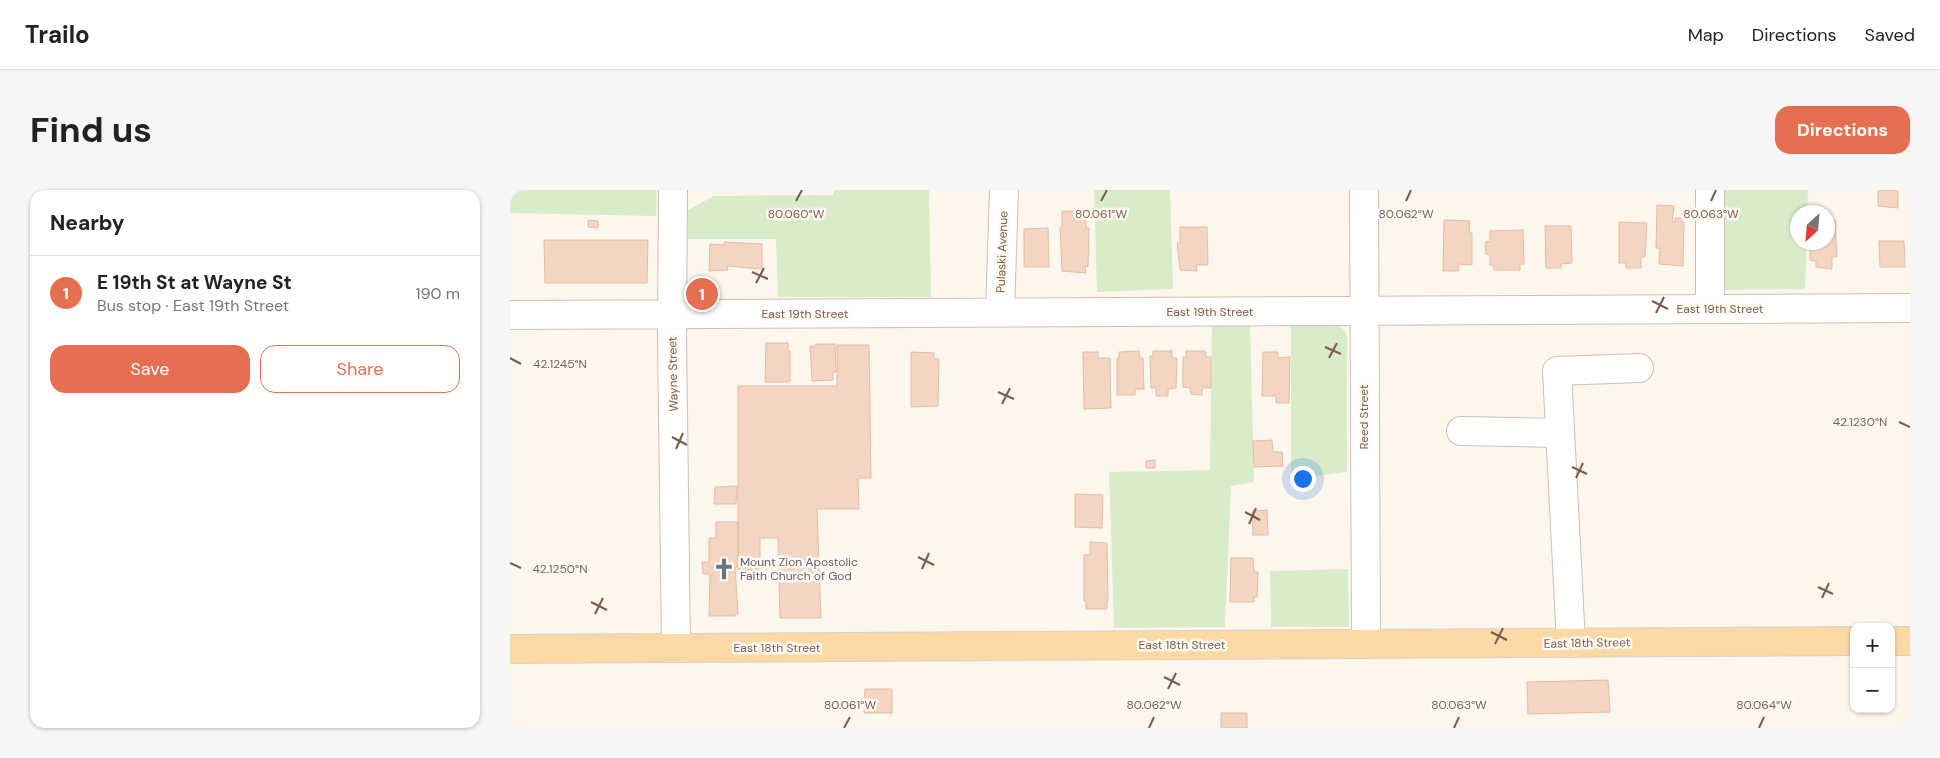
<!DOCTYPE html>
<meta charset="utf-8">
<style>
body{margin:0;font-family:"DM Sans",sans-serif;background:#f6f6f6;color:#222}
.controls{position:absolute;right:15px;bottom:15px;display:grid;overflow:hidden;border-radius:10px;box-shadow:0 1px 4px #0004}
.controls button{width:45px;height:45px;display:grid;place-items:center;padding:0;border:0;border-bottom:1px solid #e0e0e0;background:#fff;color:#222;font:25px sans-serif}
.compass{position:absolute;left:1280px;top:15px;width:45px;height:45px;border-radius:50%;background:#fff;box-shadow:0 1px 4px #0004;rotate:206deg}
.you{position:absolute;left:792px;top:288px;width:18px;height:18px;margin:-12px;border:4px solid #fff;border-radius:50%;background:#1a73e8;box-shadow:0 0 0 8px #1a73e833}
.badge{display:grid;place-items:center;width:32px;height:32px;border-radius:50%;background:#e76f51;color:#fff;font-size:16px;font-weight:700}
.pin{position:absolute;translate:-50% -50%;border:2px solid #fff;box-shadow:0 1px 5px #0006}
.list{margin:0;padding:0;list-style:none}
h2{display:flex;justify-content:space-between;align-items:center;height:65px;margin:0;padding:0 20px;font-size:21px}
h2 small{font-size:16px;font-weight:400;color:#767676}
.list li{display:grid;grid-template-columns:32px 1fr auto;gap:15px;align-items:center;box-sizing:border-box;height:75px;padding:0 20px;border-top:1px solid #e0e0e0}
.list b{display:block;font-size:19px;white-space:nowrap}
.list p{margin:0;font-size:16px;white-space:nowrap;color:#767676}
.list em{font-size:16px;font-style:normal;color:#767676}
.actions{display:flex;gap:10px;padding:15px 20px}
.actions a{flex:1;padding:11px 0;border:1px solid #e76f51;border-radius:15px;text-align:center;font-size:18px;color:#e76f51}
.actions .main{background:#e76f51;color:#fff}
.map{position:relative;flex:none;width:1400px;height:538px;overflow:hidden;border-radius:15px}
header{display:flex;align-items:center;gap:30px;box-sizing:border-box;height:70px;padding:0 25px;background:#fff;border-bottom:1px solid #e0e0e0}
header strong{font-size:24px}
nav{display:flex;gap:28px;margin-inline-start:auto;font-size:18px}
.intro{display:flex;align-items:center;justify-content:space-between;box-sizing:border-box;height:120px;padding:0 30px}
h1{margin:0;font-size:35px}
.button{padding:12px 22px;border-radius:15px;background:#e76f51;color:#fff;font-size:18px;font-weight:700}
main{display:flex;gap:30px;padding:0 30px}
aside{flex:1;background:#fff;border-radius:15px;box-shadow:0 1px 4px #0004}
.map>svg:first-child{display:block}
.green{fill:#d8ecc9}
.building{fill:#f3d5c3;stroke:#e6bba3}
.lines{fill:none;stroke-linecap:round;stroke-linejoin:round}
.minor-casing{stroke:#d1beb0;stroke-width:30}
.major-casing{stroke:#dad1cd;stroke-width:30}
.minor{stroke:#fff;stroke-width:28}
.major{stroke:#fbd9a5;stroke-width:28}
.ticks{fill:none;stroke:#7a5c4d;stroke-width:2}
.labels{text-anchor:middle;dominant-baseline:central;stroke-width:5;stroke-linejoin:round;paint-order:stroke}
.street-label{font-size:12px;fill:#7a5c4d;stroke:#fffaf3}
.worship-label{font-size:12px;fill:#5b616d;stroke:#fffaf3;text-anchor:start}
.ticks-label{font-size:12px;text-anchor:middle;fill:#7a5c4d;stroke:#fffaf3;stroke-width:5;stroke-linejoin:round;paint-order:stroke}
</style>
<header>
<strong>Trailo</strong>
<nav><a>Map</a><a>Directions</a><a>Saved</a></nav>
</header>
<div class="intro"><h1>Find us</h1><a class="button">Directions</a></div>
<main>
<aside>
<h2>Nearby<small></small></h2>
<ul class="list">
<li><span class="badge">1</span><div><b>E 19th St at Wayne St</b><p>Bus stop · East 19th Street</p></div><em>190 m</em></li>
</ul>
<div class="actions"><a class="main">Save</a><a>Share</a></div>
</aside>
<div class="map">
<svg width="1400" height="538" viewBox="0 0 1400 538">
<rect width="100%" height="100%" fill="#fdf6ec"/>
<path class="green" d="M0,0H147L146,26L0,23Z
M324,0H419L421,107H268L266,49H178V20L204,6L323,5Z
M584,0H660L663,99L587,102Z
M1212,0H1298L1297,22H1288V52L1297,53L1295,99L1216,100L1213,97Z
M781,134L827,135C834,138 836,142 837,148V282L781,289Z
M702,135H740L744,292L721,296L715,437L604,438L599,282L700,280Z
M838,379L839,437H761L760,381Z"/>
<path class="building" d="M1368,0H1388V18L1368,16Z
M1147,15L1164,16L1162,32H1165V28H1171V32H1174L1173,76L1149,74L1150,58H1146Z
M552,21H576V38H579L578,77L575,76L576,83L552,81L550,38L552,37Z
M1318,27L1322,31H1325L1327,67H1322V79L1306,77V71L1300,70V52H1318Z
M78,30L88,31V38L78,37Z
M934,30L960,31L959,43H962V75L948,74L949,81H933Z
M1109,32L1137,33L1135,67H1131V78H1116V73H1109Z
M1035,36H1061L1062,73L1051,74V78H1036Z
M670,37H697L698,75H686L687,81L670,80L667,53H670Z
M538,38L539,77H514V39Z
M1013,40L1014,74H1010V80H984V75H980V65L976,64L975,54L976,51L980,52V41Z
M34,50H138L137,93H35Z
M1369,51H1394L1395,77H1370Z
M214,52L252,54V79L217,76L218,80L199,81L200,54L214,55Z
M256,153H278V161H280V192H255Z
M306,154H325L326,182H323V190L302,191L300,156H306Z
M327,155H359L361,288H348L349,319H307L311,428H270L268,348H250V379L228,380V196H327Z
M629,161L630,168H633L634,199H625V205H607V168H609V162Z
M643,161H662V168H667L666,198L658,199V206H646V198H641L640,166H643Z
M676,161H695L696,167H701V198H692V205L681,204L680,198L673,197V167H676Z
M401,162L424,163V169H429L428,216L401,217Z
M573,162H588V168H600L601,218L574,219Z
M753,162H768V168L780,167L779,213H766V206H752Z
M762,250L763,262H772L773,276L744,277L743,251Z
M645,270V278H636V271Z
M227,296L226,314H204L205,297Z
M565,304L593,305L592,338L565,337Z
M757,320L758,345H743L742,321Z
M206,332H228V377H225L228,424H225V426H199L200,384H193L192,372H199V348H206Z
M580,352L597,353L598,411H597V419H576V411H574V365L580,364Z
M721,368H743L744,382H748L747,407H744V412H720Z
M1098,490L1100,522L1018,524L1017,492Z
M355,499H382V523H354Z
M711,523H737V538H711Z"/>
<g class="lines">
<g class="minor-casing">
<path id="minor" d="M163,0L162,146L166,458
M854,0L856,454
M1200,119V0
M490,123L494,0
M0,125L1400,118
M951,241L1050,243
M1061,453L1047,181L1129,178"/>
</g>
<g class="major-casing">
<path id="major" d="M1381,451H1400
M0,459L1344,451"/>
</g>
<use href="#minor" class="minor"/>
<use href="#major" class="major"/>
</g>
<path class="ticks" d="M286,11L292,0M591,11L597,0M896,11L901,0M1201,11L1206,0M242,82L258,89M246,93L254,78M1142,111L1158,119M1146,123L1154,107M815,157L831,164M0,168L11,174M819,168L827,153M488,202L504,209M492,214L500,198M1389,232L1400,237M162,247L177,255M166,259L173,243M1062,277L1077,284M1066,288L1073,273M735,322L750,330M739,334L746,318M408,367L424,375M0,373L11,378M412,379L419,363M1308,397L1323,404M1312,408L1319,393M81,412L97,420M85,424L93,408M981,442L997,450M985,454L993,438M654,487L670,495M658,499L666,483M334,538L340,527M639,538L644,527M944,538L949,527M1249,538L1254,527"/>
<defs>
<g id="church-bare" transform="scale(1.725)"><path d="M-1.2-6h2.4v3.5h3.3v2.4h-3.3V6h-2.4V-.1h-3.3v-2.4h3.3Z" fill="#6b7280" stroke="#fffaf3" stroke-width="2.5" paint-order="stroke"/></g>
</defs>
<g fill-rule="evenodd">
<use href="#church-bare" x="214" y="379"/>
</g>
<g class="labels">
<g class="street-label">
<text transform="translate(492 62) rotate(-88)">Pulaski Avenue</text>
<text x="1210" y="119">East 19th Street</text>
<text x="700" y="122">East 19th Street</text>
<text x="295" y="124">East 19th Street</text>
<text transform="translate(163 184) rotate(-91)">Wayne Street</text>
<text transform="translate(854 227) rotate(-90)">Reed Street</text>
<text transform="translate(1077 453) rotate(-1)">East 18th Street</text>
<text x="672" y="455">East 18th Street</text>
<text x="267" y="458">East 18th Street</text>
</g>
<g class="worship-label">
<text x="230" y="372">Mount Zion Apostolic<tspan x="230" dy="14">Faith Church of God</tspan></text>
</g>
</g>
<g class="ticks-label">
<text x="286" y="28">80.060°W</text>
<text x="591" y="28">80.061°W</text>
<text x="896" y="28">80.062°W</text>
<text x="1201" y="28">80.063°W</text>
<text x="50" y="178">42.1245°N</text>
<text x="1350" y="236">42.1230°N</text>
<text x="50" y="383">42.1250°N</text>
<text x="340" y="519">80.061°W</text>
<text x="644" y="519">80.062°W</text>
<text x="949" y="519">80.063°W</text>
<text x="1254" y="519">80.064°W</text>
</g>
</svg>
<div class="controls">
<button>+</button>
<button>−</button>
</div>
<svg class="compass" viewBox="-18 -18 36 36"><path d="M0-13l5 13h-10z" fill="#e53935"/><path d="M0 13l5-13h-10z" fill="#767676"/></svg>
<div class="you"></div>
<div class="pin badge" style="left:192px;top:104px">1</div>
</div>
</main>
